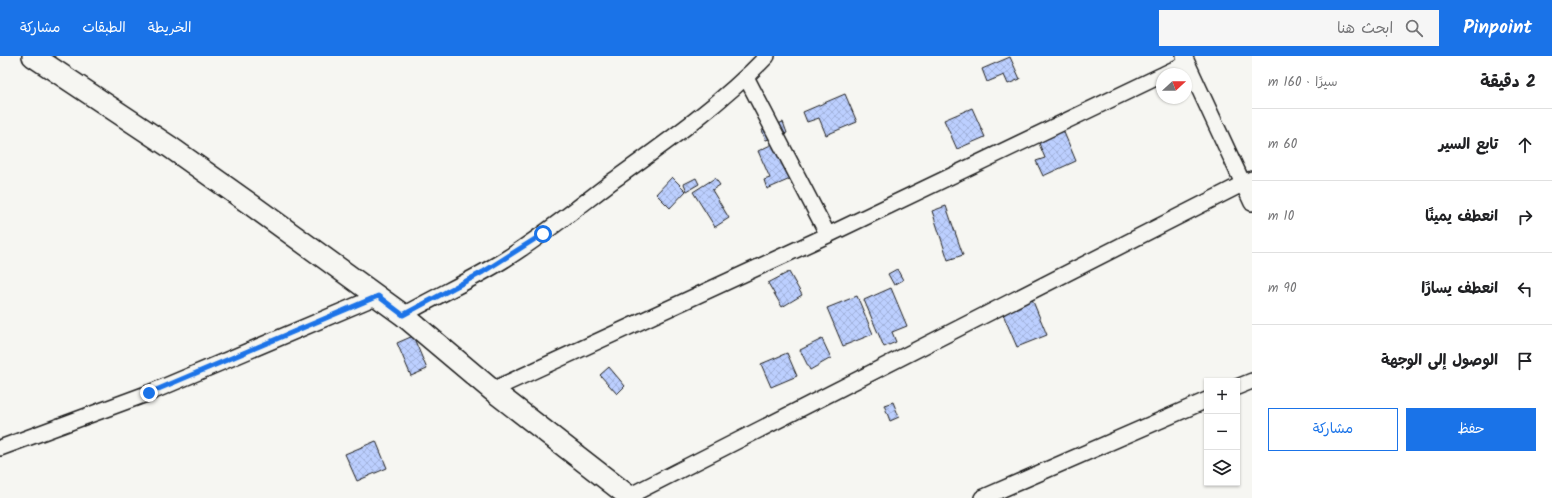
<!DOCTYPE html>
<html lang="ar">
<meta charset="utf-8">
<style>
body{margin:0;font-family:Kalam,"Playpen Sans Arabic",sans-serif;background:#f6f6f6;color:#202124;direction:rtl}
.controls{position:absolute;right:12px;bottom:12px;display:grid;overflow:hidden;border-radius:0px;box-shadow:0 1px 3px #0004}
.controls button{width:36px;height:36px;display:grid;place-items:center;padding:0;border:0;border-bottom:1px solid #e0e0e0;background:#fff;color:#202124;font:20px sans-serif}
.compass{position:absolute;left:1156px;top:12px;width:36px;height:36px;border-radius:50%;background:#fff;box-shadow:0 1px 3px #0004;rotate:69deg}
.stop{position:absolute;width:12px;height:12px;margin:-9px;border:3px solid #1a73e8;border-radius:50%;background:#fff}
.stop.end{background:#1a73e8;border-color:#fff;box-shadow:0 1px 4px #0008}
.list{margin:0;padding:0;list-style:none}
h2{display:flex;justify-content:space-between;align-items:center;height:52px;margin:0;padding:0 16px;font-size:17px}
h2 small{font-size:13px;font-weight:400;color:#757577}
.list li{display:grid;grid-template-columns:26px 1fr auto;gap:12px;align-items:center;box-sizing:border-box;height:72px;padding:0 16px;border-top:1px solid #e0e0e0}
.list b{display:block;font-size:15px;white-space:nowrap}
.list em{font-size:13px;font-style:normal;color:#757577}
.actions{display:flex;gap:8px;padding:12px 16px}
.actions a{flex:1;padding:9px 0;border:1px solid #1a73e8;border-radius:0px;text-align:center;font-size:14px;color:#1a73e8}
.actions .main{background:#1a73e8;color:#fff}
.icon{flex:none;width:22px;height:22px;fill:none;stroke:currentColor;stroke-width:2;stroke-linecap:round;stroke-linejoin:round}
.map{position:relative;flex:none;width:1252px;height:442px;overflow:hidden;direction:ltr}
header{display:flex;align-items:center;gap:24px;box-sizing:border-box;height:56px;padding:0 20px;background:#1a73e8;color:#fff}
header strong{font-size:19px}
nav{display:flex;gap:22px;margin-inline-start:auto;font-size:14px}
.search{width:280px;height:36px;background:#f6f6f6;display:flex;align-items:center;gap:10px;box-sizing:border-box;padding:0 14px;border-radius:0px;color:#757577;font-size:15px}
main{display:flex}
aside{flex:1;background:#fff}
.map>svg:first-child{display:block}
.building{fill:url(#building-cross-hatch);stroke:#1c1c1c}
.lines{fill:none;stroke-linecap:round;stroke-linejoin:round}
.street-casing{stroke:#1c1c1c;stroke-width:18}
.secondary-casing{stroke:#1c1c1c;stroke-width:24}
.street{stroke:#f6f6f2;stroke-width:15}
.secondary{stroke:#f6f6f2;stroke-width:21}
.route{stroke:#1a73e8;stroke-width:5}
</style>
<header>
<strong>Pinpoint</strong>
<div class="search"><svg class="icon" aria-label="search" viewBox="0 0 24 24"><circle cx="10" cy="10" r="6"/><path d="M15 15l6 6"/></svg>ابحث هنا</div>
<nav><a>الخريطة</a><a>الطبقات</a><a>مشاركة</a></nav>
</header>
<main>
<aside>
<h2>2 دقيقة<small>سيرًا · 160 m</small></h2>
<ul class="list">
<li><svg class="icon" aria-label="ahead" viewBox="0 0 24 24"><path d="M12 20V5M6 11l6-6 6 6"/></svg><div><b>تابع السير</b></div><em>60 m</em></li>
<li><svg class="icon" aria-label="right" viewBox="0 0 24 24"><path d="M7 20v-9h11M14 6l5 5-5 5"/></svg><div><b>انعطف يمينًا</b></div><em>10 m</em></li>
<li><svg class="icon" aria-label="left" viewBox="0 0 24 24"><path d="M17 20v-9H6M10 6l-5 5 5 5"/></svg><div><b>انعطف يسارًا</b></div><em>90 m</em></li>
<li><svg class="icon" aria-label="arrive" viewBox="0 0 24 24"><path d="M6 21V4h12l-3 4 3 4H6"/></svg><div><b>الوصول إلى الوجهة</b></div></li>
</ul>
<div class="actions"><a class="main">حفظ</a><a>مشاركة</a></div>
</aside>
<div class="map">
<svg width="1252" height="442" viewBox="0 0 1252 442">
<defs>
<pattern id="building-cross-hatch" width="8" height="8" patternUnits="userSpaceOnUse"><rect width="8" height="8" fill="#bccfff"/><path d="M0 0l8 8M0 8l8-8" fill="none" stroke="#a1b1da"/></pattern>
</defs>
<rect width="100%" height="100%" fill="#f6f6f2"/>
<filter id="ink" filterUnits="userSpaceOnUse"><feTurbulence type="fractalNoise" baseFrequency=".025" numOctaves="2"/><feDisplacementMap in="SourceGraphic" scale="8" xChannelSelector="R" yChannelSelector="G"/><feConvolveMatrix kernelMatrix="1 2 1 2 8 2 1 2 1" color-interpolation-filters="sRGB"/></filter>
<g filter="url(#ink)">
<path class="building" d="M1010,1L1020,23L1008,28L1004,19L987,26L982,13Z
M845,38L857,66L826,79L819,62L807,66L803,56Z
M972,52L985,81L957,93L944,64Z
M783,66L787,77L766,84L762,74Z
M1063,74L1076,105L1043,120L1036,105L1045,102L1038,85Z
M781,84L797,120L767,133L764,124L770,122L758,95Z
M672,121L686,135L670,152L656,138Z
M696,122L699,128L687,135L684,128Z
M715,122L720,129L712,134L729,162L715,171L693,136Z
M946,150L963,199L948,204L932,155Z
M897,213L903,224L894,229L888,218Z
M789,216L802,239L782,251L768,227Z
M891,232L907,270L892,276L896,286L884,291L864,244Z
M857,240L873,278L843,290L827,252Z
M1032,243L1047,279L1017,291L1002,256Z
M413,280L427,313L411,320L397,287Z
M822,283L831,302L810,314L800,294Z
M787,297L797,320L771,331L761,308Z
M609,311L625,330L617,338L600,319Z
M893,346L899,361L890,365L884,349Z
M376,385L387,412L357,425L345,398Z"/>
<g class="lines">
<g class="street-casing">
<path id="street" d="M1184,0L1252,147
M1164,18L1187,7
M746,21L828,179
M403,259C436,240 472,224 504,204C543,180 578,151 614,124C667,86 722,47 767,0
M1237,331L1252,325
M492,334L828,179L1162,19
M0,392L149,337L378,240
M625,442L1252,123
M982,442L1207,344"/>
</g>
<g class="secondary-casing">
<path id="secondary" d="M33,0L170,91L253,150L403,259L492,334L631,442"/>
</g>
<use href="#street" class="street"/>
<use href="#secondary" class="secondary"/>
</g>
</g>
<g class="lines" filter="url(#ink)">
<path class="route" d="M149,337L378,240L403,259L483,216L543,178"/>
</g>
</svg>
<div class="controls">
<button>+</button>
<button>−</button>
<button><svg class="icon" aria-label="layers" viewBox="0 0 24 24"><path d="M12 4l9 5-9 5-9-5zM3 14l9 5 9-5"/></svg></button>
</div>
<svg class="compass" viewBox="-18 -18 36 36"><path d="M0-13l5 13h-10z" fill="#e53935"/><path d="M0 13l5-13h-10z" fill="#757577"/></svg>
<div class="stop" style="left:543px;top:178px"></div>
<div class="stop end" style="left:149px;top:337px"></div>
</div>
</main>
